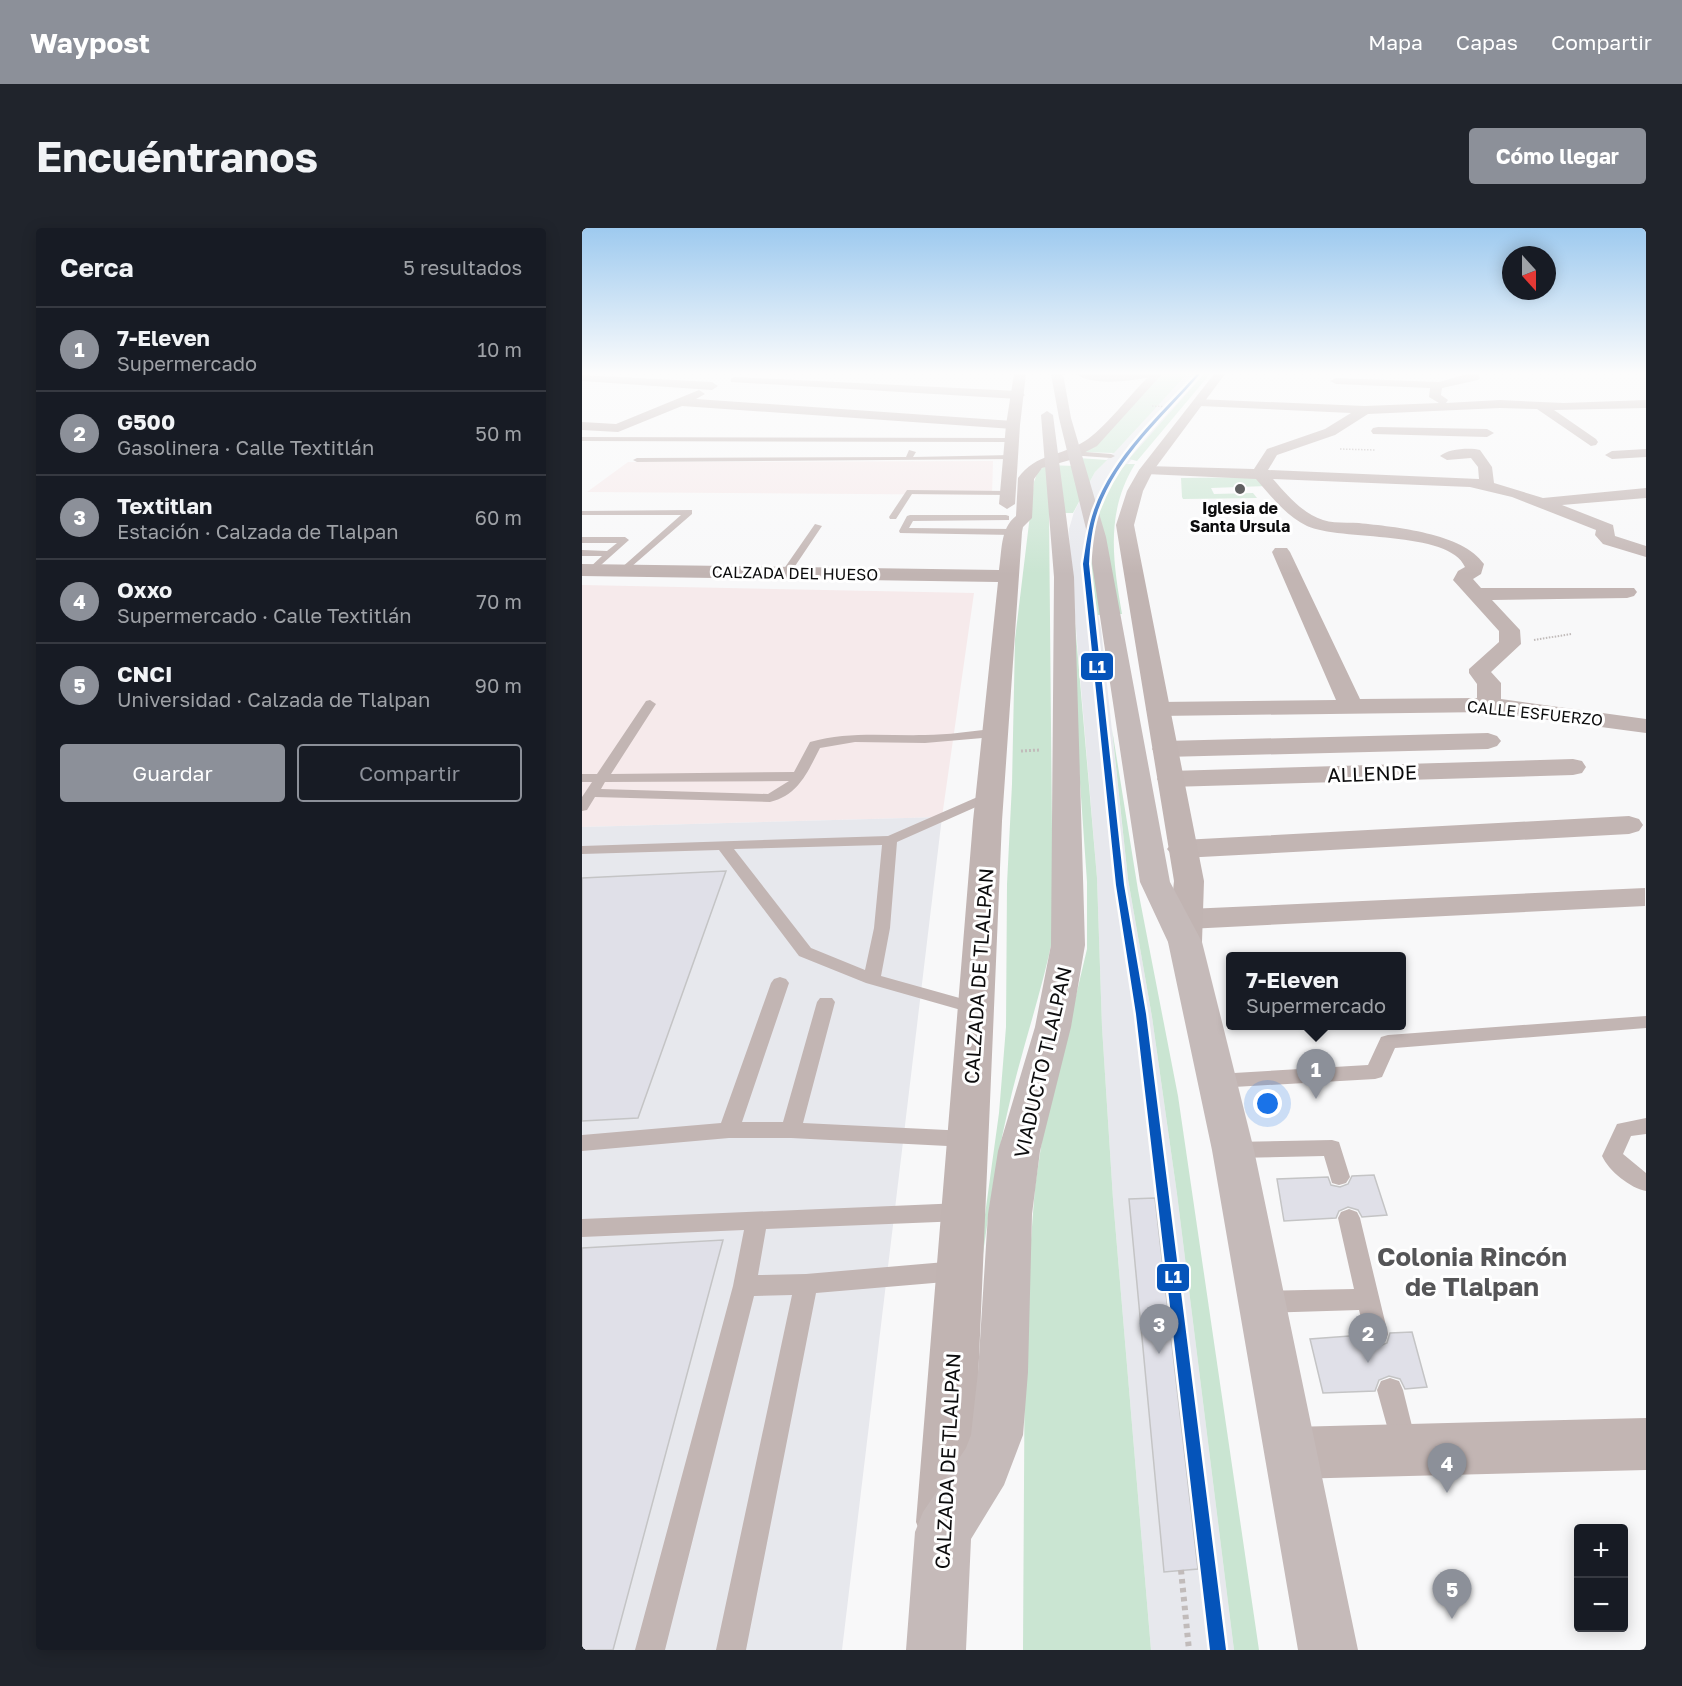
<!DOCTYPE html>
<html lang="es">
<meta charset="utf-8">
<style>
body{margin:0;font-family:"Golos Text",sans-serif;background:#20242c;color:#f1f3f6}
.controls{position:absolute;right:18px;bottom:18px;display:grid;overflow:hidden;border-radius:6px;box-shadow:0 3px 15px #0003}
.controls button{width:54px;height:54px;display:grid;place-items:center;padding:0;border:0;border-bottom:2px solid #363941;background:#171b24;color:#f1f3f6;font:30px sans-serif}
.compass{position:absolute;left:920px;top:18px;width:54px;height:54px;border-radius:50%;background:#171b24;box-shadow:0 3px 15px #0003;rotate:159deg}
.you{position:absolute;left:686px;top:876px;width:21px;height:21px;margin:-15px;border:4px solid #fff;border-radius:50%;background:#1a73e8;box-shadow:0 0 0 9px #1a73e833}
.badge{display:grid;place-items:center;width:39px;height:39px;border-radius:50%;background:#8c9099;color:#fff;font-size:20px;font-weight:700}
.pin{position:absolute;translate:-50% -50px;filter:drop-shadow(0 2px 3px #0008)}
.pin::after{content:'';position:absolute;top:32px;width:21px;height:18px;background:inherit;clip-path:polygon(0 0,100% 0,50% 100%)}
.popup{position:absolute;left:644px;top:724px;width:180px;height:78px;box-sizing:border-box;display:grid;place-content:center;border-radius:6px;background:#171b24;filter:drop-shadow(0 2px 4px #0005);font-size:20px;white-space:nowrap;color:#9ea1a6}
.popup b{font-size:22px;color:#f1f3f6}
.popup::after{content:'';position:absolute;left:50%;top:100%;margin-left:-12px;border:12px solid transparent;border-top-color:#171b24}
.list{margin:0;padding:0;list-style:none}
h2{display:flex;justify-content:space-between;align-items:center;height:78px;margin:0;padding:0 24px;font-size:26px}
h2 small{font-size:20px;font-weight:400;color:#9ea1a6}
.list li{display:grid;grid-template-columns:39px 1fr auto;gap:18px;align-items:center;box-sizing:border-box;height:84px;padding:0 24px;border-top:2px solid #363941}
.list b{display:block;font-size:22px;white-space:nowrap}
.list p{margin:0;font-size:20px;white-space:nowrap;color:#9ea1a6}
.list em{font-size:20px;font-style:normal;color:#9ea1a6}
.actions{display:flex;gap:12px;padding:18px 24px}
.actions a{flex:1;padding:14px 0;border:2px solid #8c9099;border-radius:6px;text-align:center;font-size:21px;color:#8c9099}
.actions .main{background:#8c9099;color:#fff}
.map{position:relative;flex:none;width:1064px;height:1422px;overflow:hidden;border-radius:6px}
header{display:flex;align-items:center;gap:36px;box-sizing:border-box;height:84px;padding:0 30px;background:#8c9099;color:#fff}
header strong{font-size:28px}
nav{display:flex;gap:33px;margin-inline-start:auto;font-size:21px}
.intro{display:flex;align-items:center;justify-content:space-between;box-sizing:border-box;height:144px;padding:0 36px}
h1{margin:0;font-size:42px}
.button{padding:15px 27px;border-radius:6px;background:#8c9099;color:#fff;font-size:21px;font-weight:700}
main{display:flex;gap:36px;padding:0 36px}
aside{flex:1;background:#171b24;border-radius:6px;box-shadow:0 3px 15px #0003}
.map>svg:first-child{display:block}
.industrial{fill:#f6eaeb}
.built{fill:#e7e8ed}
.green{fill:#cae5d2}
.building{fill:#e0e0e8;stroke:#c4c4c5;stroke-width:1.5}
.lines{fill:none;stroke-linecap:round;stroke-linejoin:round}
.path-far3{stroke:#c1bbba;stroke-width:1.5;stroke-dasharray:1.5 1.5;stroke-linecap:butt}
.path-far2{stroke:#c1bbba;stroke-width:2;stroke-dasharray:1.5 1.5;stroke-linecap:butt}
.path-far1{stroke:#c1bbba;stroke-width:3;stroke-dasharray:2 2;stroke-linecap:butt}
.path{stroke:#c1bbba;stroke-width:6;stroke-dasharray:4.5 4.5;stroke-linecap:butt}
.lane{fill:#c2b5b3;fill-rule:evenodd}
.street{fill:#c2b5b3;fill-rule:evenodd}
.secondary{fill:#c1b4b2;fill-rule:evenodd}
.highway{fill:#c5bab9;fill-rule:evenodd}
.rail-1-casing{stroke:#fff;stroke-width:5}
.rail-1{fill:#0554ba;fill-rule:evenodd}
.poi-dot{fill:#5f5f60;stroke:#fff;stroke-width:2}
.labels{text-anchor:middle;dominant-baseline:central;stroke-width:6;stroke-linejoin:round;paint-order:stroke}
.far-poi-label{font-size:16px;font-weight:bold;fill:#0c0c0d;stroke:#fff}
.far-street-label{font-size:16px;fill:#0c0c0d;stroke:#fff}
.street-label{font-size:20px;fill:#0c0c0d;stroke:#fff}
.near-neighbourhood-label{font-size:26px;font-weight:bold;fill:#555557;stroke:#fff}
.line-badge{stroke:#fff;stroke-width:2}
.badge-label{font-size:16px;text-anchor:middle;font-weight:bold;fill:#fff}
</style>
<header>
<strong>Waypost</strong>
<nav><a>Mapa</a><a>Capas</a><a>Compartir</a></nav>
</header>
<div class="intro"><h1>Encuéntranos</h1><a class="button">Cómo llegar</a></div>
<main>
<aside>
<h2>Cerca<small>5 resultados</small></h2>
<ul class="list">
<li><span class="badge">1</span><div><b>7-Eleven</b><p>Supermercado</p></div><em>10 m</em></li>
<li><span class="badge">2</span><div><b>G500</b><p>Gasolinera · Calle Textitlán</p></div><em>50 m</em></li>
<li><span class="badge">3</span><div><b>Textitlan</b><p>Estación · Calzada de Tlalpan</p></div><em>60 m</em></li>
<li><span class="badge">4</span><div><b>Oxxo</b><p>Supermercado · Calle Textitlán</p></div><em>70 m</em></li>
<li><span class="badge">5</span><div><b>CNCI</b><p>Universidad · Calzada de Tlalpan</p></div><em>90 m</em></li>
</ul>
<div class="actions"><a class="main">Guardar</a><a>Compartir</a></div>
</aside>
<div class="map">
<svg width="1064" height="1422" viewBox="0 0 1064 1422">
<rect width="100%" height="100%" fill="#f8f8f9"/>
<path class="industrial" d="M411,233L410,267L5,264L46,234Z
M0,357L392,365L360,589L0,599Z"/>
<path class="built" d="M605,146H622L529,256L514,296L511,361L519,401L546,651L570,789L595,966L652,1422H569L531,971L520,799L515,650L488,329L487,301L492,284L513,244Z
M360,589L260,1422H0V599Z"/>
<path class="green" d="M578,146H605L532,225L499,224Z
M622,146H628L555,233L547,231Z
M496,230L525,232L513,244L491,285H467L471,708C459,768 438,826 425,886C412,942 405,998 397,1055L401,1001L417,885L424,799L425,656L430,556L433,411L452,254L456,243L465,237L493,238Z
M544,236H553C523,285 531,333 540,386L516,387C513,368 508,346 509,326C510,295 523,259 544,236Z
M678,249L685,258L629,260L632,266L671,265L675,270L601,271L600,269L599,250Z
M492,384L515,650L520,799L531,971L569,1422H441L443,1091L453,959L460,912L505,721V654L496,526Z
M530,501L556,662L596,868L677,1422H652L595,966L570,789L546,651Z"/>
<path class="building" d="M144,643L56,890L0,893V650Z
M792,947L805,987L780,989L776,982L766,979L757,983L754,990L702,993L695,951L746,949L749,957L758,959L766,956L770,948Z
M573,970L616,1341L582,1344L547,971Z
M141,1012L31,1422H0V1020Z
M830,1104L845,1159L823,1161L818,1151L807,1148L797,1152L793,1163L741,1165L728,1111L781,1107L784,1116L795,1119L805,1115L808,1105Z"/>
<g class="lines">
<path class="path-far3" d="M570,178L590,179
M758,221L793,222"/>
<path class="path-far2" d="M952,412L989,406"/>
<path class="path-far1" d="M439,523L458,522"/>
<path class="path" d="M599,1342L607,1422"/>
<path class="lane" d="M0,209L430,210L433,212L430,214L0,213Z
M327,222L334,224L331,229L430,227L434,229L430,231L55,234L51,232L55,230L324,229Z
M490,223L529,226L533,228L529,230L487,227Z
M325,262L426,263L430,265L426,267L330,266L314,291H308L307,289Z
M110,282V286L41,346L38,345V341L99,287H0V283Z
M328,287H424L427,288V292L331,293L327,300L431,301L435,304L431,307L318,305L317,303L325,288Z
M233,296L240,298L207,347H201L199,345Z
M0,309H43L47,312L10,345L5,342L20,328H0V322L25,323L35,315H0Z
M68,472L74,476L29,546L212,544L228,514C267,503 304,508 343,507C366,507 389,503 412,501L418,505L412,509L343,515L273,514L238,520C226,543 217,567 188,574L13,569L5,582L0,583V569L10,554H0V546H15L64,473ZM207,553L186,566L19,561L23,554Z
M407,564L412,565L414,568L412,571L315,614L308,700L299,748L399,776L402,780L399,784L393,786L284,755L217,728L137,622L0,626V618L306,608ZM300,617L292,700L283,742L229,720L152,621Z
M198,749L204,751L207,755L160,894H201L235,774L238,770H250L253,774L221,895L385,903L392,905L395,911L392,917L385,919L209,910H147L0,923V907L139,895L189,755L192,751Z
M1064,788V800L813,820L800,849L793,851L635,860L628,858L625,853L628,848L635,846L786,837L799,809L806,807Z
M1064,890V906L1049,908L1041,926L1064,945V963C1048,960 1027,943 1020,928L1035,896Z
M750,912L757,914L768,949L764,955L757,957L750,955L742,928L651,930L644,928L641,922L644,916L651,914Z
M380,975L388,978L391,984L388,990L380,993L184,1001L176,1047L224,1046L375,1033L383,1036L386,1043L383,1050L375,1053L234,1065L164,1422H134L210,1067L172,1068L83,1422H53L151,1058L162,1002L0,1009V991Z
M767,981L775,984L778,990L806,1106L803,1114L794,1117L785,1114L777,1082L682,1085L674,1081L670,1074L674,1067L682,1063L772,1061L756,990L759,984Z
M808,1150L817,1153L821,1162L835,1218L831,1227L822,1231L813,1227L795,1162L799,1153Z"/>
<path class="street" d="M885,146H896L898,150L896,152L860,160L859,167L866,172L864,175L918,172L982,175L1064,172V180L972,182L1014,211L1016,214L1014,217L1009,218L955,181L918,180L786,186L753,207L695,227L686,242L897,251L896,239L889,230L865,232L858,228C865,221 888,219 898,222L910,239L912,255L961,270L1064,260V270L980,277L1031,297L1033,308L1064,318V329L1021,316L1013,307L1014,302L930,269L888,259L691,251C705,267 720,285 741,292C752,296 765,294 777,295C813,299 881,305 902,336L899,346L891,351L899,360H1052L1055,364L1052,368L1045,370L910,372L938,402L939,416L909,444L919,455V471L1064,491V505L907,484L576,488L567,486L564,481L567,476L576,474L754,472L690,324L693,320H705L708,324L778,471L895,470V456L887,445V441L917,414V403L871,352L876,343L883,339C868,302 757,313 725,298C704,288 689,268 674,251L564,246L557,242L564,238L672,241L685,221L743,201L769,185L618,178L614,177L612,174L614,171L783,178L857,175L847,169L848,160L754,156L748,153L754,150L857,154Z
M0,147L130,154L136,158L130,162L0,153Z
M153,149L437,163L443,167L437,171L149,154V150Z
M117,162L123,166L114,171L431,193L438,197L431,201L100,178L36,204L0,202V194L34,196Z
M796,199L905,201L912,205L905,209L791,206L789,203L791,200Z
M1064,221V229L1030,231L1023,227L1030,223Z
M906,505L915,508L919,513L915,518L906,521L583,529L574,526L570,521L574,516L583,513Z
M991,531L1000,533L1004,539L1000,545L991,547L588,559L579,557L575,551L579,545L588,543Z
M1047,588L1057,591L1061,597L1057,603L1047,606L600,630L590,627L585,621L590,615L600,612Z
M1063,660V678L606,701L595,698L590,691L595,684L606,681Z
M1064,1190V1242L709,1251L690,1244L683,1225L690,1206L709,1199Z"/>
<path class="secondary" d="M432,146H444L438,197L433,276L425,281L417,276L424,197Z
M494,146H580L515,218L488,232L460,240L452,251L450,290L441,299L440,304L420,593L390,1294L382,1314L362,1322L342,1314L334,1294L391,593L416,354L0,348V336L417,342C420,324 418,300 434,288L436,250C454,225 478,229 503,213C521,202 549,166 565,150C545,153 511,158 494,146Z
M632,146H643L571,243L561,263L552,297L622,653L620,714L615,721L603,724L591,721L586,714L592,653L534,297L545,263L557,242Z"/>
<path class="highway" d="M469,146H481L489,190L524,309L588,654L620,714L672,922L776,1422H716L630,922L586,714L558,654L506,309L477,190Z
M465,183L471,187L492,349L503,717L489,799L458,923L450,986L446,1144L441,1207L422,1257L389,1311L384,1422H324L333,1304L341,1284L384,1220L389,1207L396,1144L406,986L416,923L453,799L469,717L472,349L459,187Z"/>
<g class="rail-1-casing">
<path id="rail-1" d="M615,146H618C581,189 536,227 516,282C510,299 508,318 507,336L542,657L564,786L644,1422H628L554,786L534,657L501,336C504,318 506,299 512,282C532,227 577,188 615,146Z"/>
</g>
<use href="#rail-1" class="rail-1"/>
</g>
<linearGradient id="sky" x2="0" y2="1"><stop stop-color="#9ecaef"/><stop offset="0.42" stop-color="#fcfcfc"/><stop offset="1" stop-color="#fcfcfc" stop-opacity="0"/></linearGradient>
<rect width="1064" height="346" fill="url(#sky)"/>
<circle class="poi-dot" cx="658" cy="261" r="6"/>
<g class="labels">
<g class="far-poi-label">
<text x="658" y="280">Iglesia de<tspan x="658" dy="18">Santa Ursula</tspan></text>
</g>
<g class="far-street-label">
<text transform="translate(213 345) rotate(1)">CALZADA DEL HUESO</text>
<text transform="translate(953 485) rotate(6)">CALLE ESFUERZO</text>
</g>
<g class="street-label">
<text transform="translate(790 545) rotate(-2)">ALLENDE</text>
<text transform="translate(396 748) rotate(-86)">CALZADA DE TLALPAN</text>
<text transform="translate(460 834) rotate(-77)">VIADUCTO TLALPAN</text>
<text transform="translate(365 1233) rotate(-87)">CALZADA DE TLALPAN</text>
</g>
<g class="near-neighbourhood-label">
<text x="890" y="1028">Colonia Rincón<tspan x="890" dy="30">de Tlalpan</tspan></text>
</g>
</g>
<g class="line-badge">
<rect x="498" y="424" width="34" height="29" rx="6" fill="#0554ba"/>
<rect x="574" y="1035" width="34" height="29" rx="6" fill="#0554ba"/>
</g>
<g class="badge-label">
<text x="515" y="445">L1</text>
<text x="591" y="1055">L1</text>
</g>
</svg>
<div class="controls">
<button>+</button>
<button>−</button>
</div>
<svg class="compass" viewBox="-18 -18 36 36"><path d="M0-13l5 13h-10z" fill="#e53935"/><path d="M0 13l5-13h-10z" fill="#9ea1a6"/></svg>
<div class="you"></div>
<div class="pin badge" style="left:734px;top:871px">1</div>
<div class="popup"><b>7-Eleven</b>Supermercado</div>
<div class="pin badge" style="left:786px;top:1135px">2</div>
<div class="pin badge" style="left:577px;top:1126px">3</div>
<div class="pin badge" style="left:865px;top:1265px">4</div>
<div class="pin badge" style="left:870px;top:1391px">5</div>
</div>
</main>
